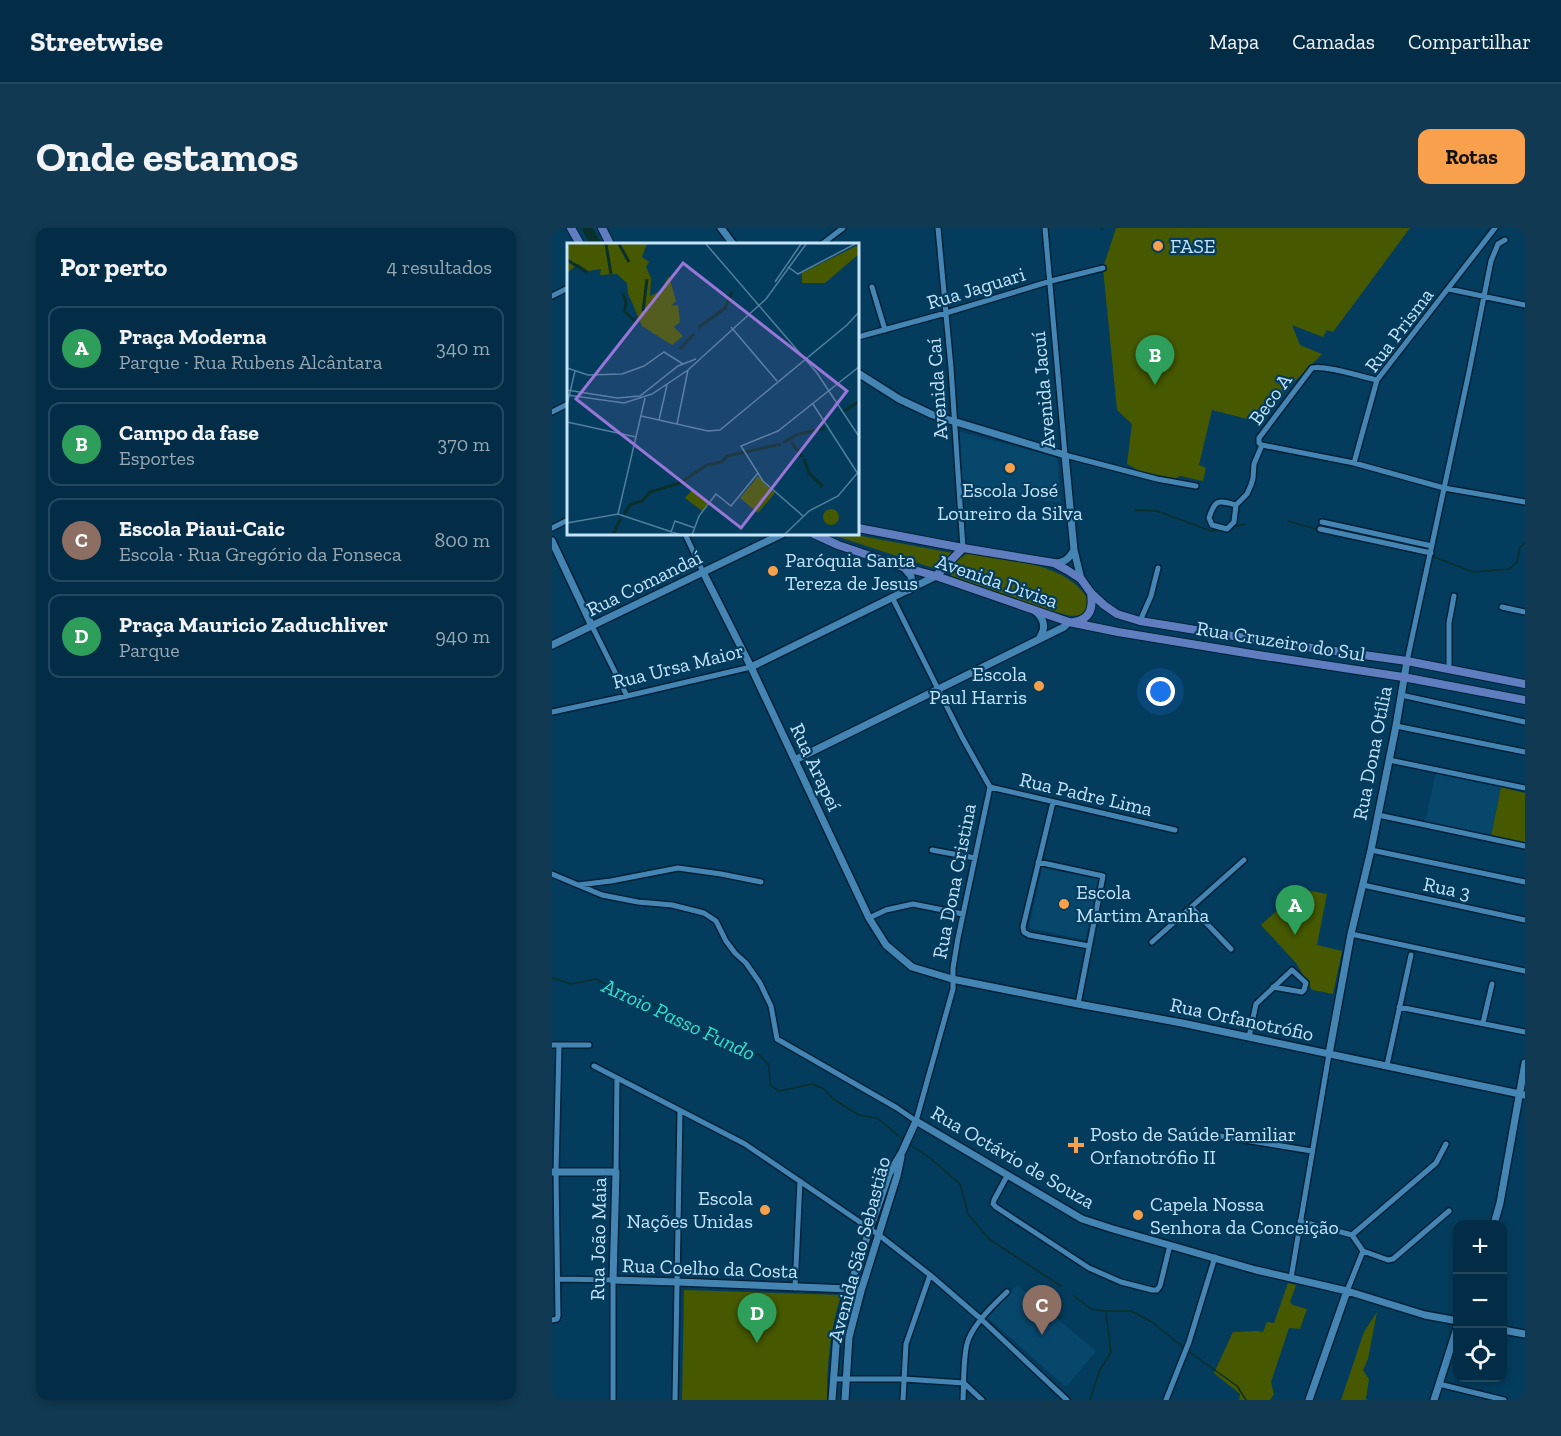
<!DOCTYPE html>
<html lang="pt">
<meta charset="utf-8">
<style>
body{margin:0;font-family:"Zilla Slab",serif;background:#113951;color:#f1f3f6}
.controls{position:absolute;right:18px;bottom:18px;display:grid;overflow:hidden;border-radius:12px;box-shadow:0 3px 9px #0003}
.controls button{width:54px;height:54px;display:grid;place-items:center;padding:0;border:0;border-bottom:2px solid #24495f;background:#032d46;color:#f1f3f6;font:30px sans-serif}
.you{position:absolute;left:609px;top:464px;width:21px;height:21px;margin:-15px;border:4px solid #fff;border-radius:50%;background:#1a73e8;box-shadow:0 0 0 9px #1a73e833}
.badge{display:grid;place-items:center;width:39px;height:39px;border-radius:50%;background:#f8a04b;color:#fff;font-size:20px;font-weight:700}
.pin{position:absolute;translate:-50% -50px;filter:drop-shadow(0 2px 3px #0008)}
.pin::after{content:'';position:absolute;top:32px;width:21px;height:18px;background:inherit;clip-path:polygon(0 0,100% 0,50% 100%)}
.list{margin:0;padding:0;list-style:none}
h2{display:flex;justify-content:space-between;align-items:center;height:78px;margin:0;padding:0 24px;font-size:26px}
h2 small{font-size:20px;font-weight:400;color:#97a8b3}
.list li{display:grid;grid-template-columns:39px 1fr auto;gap:18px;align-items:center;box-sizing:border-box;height:84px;margin:0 12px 12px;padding:0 12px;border:2px solid #24495f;border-radius:12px}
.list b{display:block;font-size:22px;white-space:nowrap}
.list p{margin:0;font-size:20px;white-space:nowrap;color:#97a8b3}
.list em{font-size:20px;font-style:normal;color:#97a8b3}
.icon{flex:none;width:33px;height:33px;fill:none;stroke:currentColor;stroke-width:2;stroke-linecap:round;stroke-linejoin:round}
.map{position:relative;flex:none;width:973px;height:1172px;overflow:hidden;border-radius:12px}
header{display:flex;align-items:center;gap:36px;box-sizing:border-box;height:84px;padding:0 30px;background:#032d46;border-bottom:2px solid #24495f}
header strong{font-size:28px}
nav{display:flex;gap:33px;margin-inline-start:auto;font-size:21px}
.intro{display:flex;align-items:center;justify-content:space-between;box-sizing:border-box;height:144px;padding:0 36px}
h1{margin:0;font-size:42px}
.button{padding:15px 27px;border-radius:12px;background:#f8a04b;color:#111;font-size:21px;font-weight:700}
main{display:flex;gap:36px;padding:0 36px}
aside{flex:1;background:#032d46;border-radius:12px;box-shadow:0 3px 9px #0003}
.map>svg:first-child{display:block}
.built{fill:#08476c}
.green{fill:#475900}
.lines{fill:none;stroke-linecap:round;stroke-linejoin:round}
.stream{stroke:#0a302b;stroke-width:1.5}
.river{stroke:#0a302b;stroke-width:10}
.minor-casing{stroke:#002238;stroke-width:8}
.tertiary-casing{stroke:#002238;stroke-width:10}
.secondary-casing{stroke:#002238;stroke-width:10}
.minor{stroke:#4585b4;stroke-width:5}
.tertiary{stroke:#4585b4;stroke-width:7}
.secondary{stroke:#5f7dbf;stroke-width:8}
.poi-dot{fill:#f8a04b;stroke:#043c5d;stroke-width:2}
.labels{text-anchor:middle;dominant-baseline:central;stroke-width:4.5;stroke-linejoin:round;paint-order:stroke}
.poi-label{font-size:20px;fill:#c4e4fd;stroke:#043c5d;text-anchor:start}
.street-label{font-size:20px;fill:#c4e4fd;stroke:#043c5d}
.water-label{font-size:21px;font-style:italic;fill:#32e1cb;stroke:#043c5d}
.inset-river{fill:none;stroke:#0a302b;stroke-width:3}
.inset-road{fill:none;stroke:#517f9d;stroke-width:1.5}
.view{fill:#9876d8;fill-opacity:0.15;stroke:#9876d8;stroke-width:3}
.inset-edge{fill:none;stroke:#c4e4fd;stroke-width:3}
</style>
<header>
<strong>Streetwise</strong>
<nav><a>Mapa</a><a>Camadas</a><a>Compartilhar</a></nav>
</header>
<div class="intro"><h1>Onde estamos</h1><a class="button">Rotas</a></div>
<main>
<aside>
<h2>Por perto<small>4 resultados</small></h2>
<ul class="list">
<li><span class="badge" style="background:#2e9e5b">A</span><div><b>Praça Moderna</b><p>Parque · Rua Rubens Alcântara</p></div><em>340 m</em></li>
<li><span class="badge" style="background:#2e9e5b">B</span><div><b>Campo da fase</b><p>Esportes</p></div><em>370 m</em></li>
<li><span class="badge" style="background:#8d6e63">C</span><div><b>Escola Piaui-Caic</b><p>Escola · Rua Gregório da Fonseca</p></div><em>800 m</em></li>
<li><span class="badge" style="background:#2e9e5b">D</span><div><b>Praça Mauricio Zaduchliver</b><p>Parque</p></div><em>940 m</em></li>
</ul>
</aside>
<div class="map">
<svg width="973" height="1172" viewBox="0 0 973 1172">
<rect width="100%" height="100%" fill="#043c5d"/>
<path class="built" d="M408,204L505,229L509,275L495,273L422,257L410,251Z
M884,545L949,559L939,609L873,594Z
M490,640L546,651L533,712L477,700Z
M465,1057L544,1123L514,1159L436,1090Z"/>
<path class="green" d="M564,0H858L781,104L775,102L771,109L740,97L748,117L770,126L703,193L660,182L647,237L654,240L651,253L628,248L623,251L588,243L575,236L580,196L565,182L551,40Z
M278,306H299L400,325L399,327L381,340Z
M417,325C454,332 511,334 534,368C539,375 536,382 529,387L519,388L481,378L400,348L397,345C399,336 409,328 417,325Z
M949,559L973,565V616L939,609Z
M749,661L775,666L765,717L790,723L781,766L760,762L744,735L709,697Z
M736,1055L744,1057L738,1074L741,1077L755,1081L748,1101L737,1100L719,1154L722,1166L718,1172H687L688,1166L662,1145L681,1104L706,1103L711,1104L715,1094L722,1095Z
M132,1062L289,1067C278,1104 275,1133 275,1172H130Z
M825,1084L816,1131L811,1142L817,1151L814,1171L816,1172H789L812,1104Z"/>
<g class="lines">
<path class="stream" d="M550,0V1
M583,282L605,283L659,303L666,302
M736,293L767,302
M680,299L693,296
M880,328L921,344L958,341L965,334L968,319L973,315
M0,750L19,756L44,751L82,771L100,775L148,801L164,804L187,822L207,827L217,837L218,857L227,863L260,856L272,861L281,871L307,887L325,890L353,913
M357,916L378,930L408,956L416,986L437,1011L509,1058
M522,1068L539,1081L554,1083H579L600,1094L632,1120
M636,1123L685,1158L694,1172
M538,1172L547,1144L559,1124L554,1085"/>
<path class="river" d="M35,0L44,16"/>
<g class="minor-casing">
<path id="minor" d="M386,0L399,140L411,320
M493,0L513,227L605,251L644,258
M270,16L291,0
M320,59L333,102
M897,61L973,77
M0,68L16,60
M306,109L394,85L499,53L551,40
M0,184L16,176
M710,217L802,235L892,260L973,274
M710,217L707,215V210L760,140C774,137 810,149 825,152
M802,235L825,152L943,0
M684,277C666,272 663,271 657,290L660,297L675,301L682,294L684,277L695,266L699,257L701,250L702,236L710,217
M770,294L880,318
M0,300L16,292
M768,301L879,325
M133,306L151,344
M950,379L973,384
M588,393L599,368L606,340
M40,398L75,468
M855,433L917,144L939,33L946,16L953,12
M897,441V395L902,368
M849,467L973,494
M0,484L75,468L199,439
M844,498L973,524
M837,532L973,560
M438,559L623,602
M501,574L471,699L472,704L477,707L537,718
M826,587L973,618
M380,622L423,630
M819,622L973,654
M486,634L551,648L526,776
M0,646L50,667L86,674L120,677L152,685L164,693L174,713L183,725L194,735L208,755L219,778L225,811L345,880L364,893L401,761V740L406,710L438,559L410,509L340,369
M26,657L59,653L126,640L169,646L209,654
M811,657L973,692
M640,680L679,721
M317,690L334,682L361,676L411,686
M799,706L973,743
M600,714L692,632
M847,779L973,804
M931,795L940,756
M697,809L704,776L740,742L754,755L752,762L750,764L721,759
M0,817H37
M835,837L859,727
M42,838L193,916L327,1007L378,1047L429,1091L515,1172
M668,908L760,923
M64,944L65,850
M455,948L442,972L441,976L444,979L537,1040L569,1054L600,1062H605L608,1058L618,1017
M748,993L800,1007L811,1023L836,1032L841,1031L897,983
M800,1007L884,935L894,916
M739,1050L777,826
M6,1051L61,1052V1172
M243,1060L248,953
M795,1063L811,1023
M0,1092L5,1091L6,1088L4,944L7,817
M281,1151H352L412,1155L430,1172
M887,1156L952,1172
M123,1172L128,883
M351,1172L354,1116L378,1047
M411,1172C412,1155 411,1132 415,1116C419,1099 442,1076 455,1064
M614,1172L637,1114L663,1029"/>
</g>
<g class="tertiary-casing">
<path id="tertiary" d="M169,0L181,16
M306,145L347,171L381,187L513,227L522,322L529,351
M0,313L40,398
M502,335C512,335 517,331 522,322
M351,339L359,348L360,357L357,362
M151,344L199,439L317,690L334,717L360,739L400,751L526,776L630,795L973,867
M483,383C493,391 494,401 487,411
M0,417L230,306
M199,439L384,348
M243,532L512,399L517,394
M777,826L799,706L819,622L844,498L855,433
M0,944H64L61,1052L126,1054L297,1061L309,1063
M942,996L948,975L973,835
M951,1102L973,1106
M280,1172L285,1105L297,1061L337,946L350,924L364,893L530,991L561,1001L704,1042L795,1063L873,1087L906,1093
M293,1172L297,1109L309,1063L345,948L349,929
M757,1172L795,1063
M882,1172L906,1097"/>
</g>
<g class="secondary-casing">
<path id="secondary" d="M19,0L28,16
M50,0L58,16
M306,300L411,320L502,335L515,342L529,351L539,365L552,377L565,386L588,393L725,415L855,433L973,456
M262,306L286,317L351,339L384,348L517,394L566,404L706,427L851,449L973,472
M384,348L411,320
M522,394C539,391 541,380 539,365"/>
</g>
<use href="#minor" class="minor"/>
<use href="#tertiary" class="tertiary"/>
<use href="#secondary" class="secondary"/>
</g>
<g class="poi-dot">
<circle cx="606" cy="18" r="6"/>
<circle cx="458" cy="240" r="6"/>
<circle cx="221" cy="343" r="6"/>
<circle cx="487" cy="458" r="6"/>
<circle cx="512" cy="676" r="6"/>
<path d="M521 908h6v6h6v6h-6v6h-6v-6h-6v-6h6z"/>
<circle cx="213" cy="982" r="6"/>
<circle cx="586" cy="987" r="6"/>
</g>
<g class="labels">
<g class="poi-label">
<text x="618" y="18">FASE</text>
<text x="458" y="262" text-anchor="middle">Escola José<tspan x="458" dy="23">Loureiro da Silva</tspan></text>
<text x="233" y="332">Paróquia Santa<tspan x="233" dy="23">Tereza de Jesus</tspan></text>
<text x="475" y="446" text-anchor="end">Escola<tspan x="475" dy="23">Paul Harris</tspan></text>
<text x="524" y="664">Escola<tspan x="524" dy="23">Martim Aranha</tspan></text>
<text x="538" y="906">Posto de Saúde Familiar<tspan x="538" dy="23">Orfanotrófio II</tspan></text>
<text x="201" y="970" text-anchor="end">Escola<tspan x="201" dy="23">Nações Unidas</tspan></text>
<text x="598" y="976">Capela Nossa<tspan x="598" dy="23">Senhora da Conceição</tspan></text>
</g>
<g class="street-label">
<text transform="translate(424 60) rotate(-17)">Rua Jaguari</text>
<text transform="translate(847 102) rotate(-53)">Rua Prisma</text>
<text transform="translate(385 161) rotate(-94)">Avenida Caí</text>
<text transform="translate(491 162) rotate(-95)">Avenida Jacuí</text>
<text transform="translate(718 171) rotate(-54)">Beco A</text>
<text transform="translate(445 353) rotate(19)">Avenida Divisa</text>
<text transform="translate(92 355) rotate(-26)">Rua Comandaí</text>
<text transform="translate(729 413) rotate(9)">Rua Cruzeiro do Sul</text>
<text transform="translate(126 438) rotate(-14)">Rua Ursa Maior</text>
<text transform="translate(820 525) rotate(-79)">Rua Dona Otília</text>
<text transform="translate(264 539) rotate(65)">Rua Arapeí</text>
<text transform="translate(534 566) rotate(13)">Rua Padre Lima</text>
<text transform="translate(402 653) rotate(-79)">Rua Dona Cristina</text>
<text transform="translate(895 660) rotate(12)">Rua 3</text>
<text transform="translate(690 791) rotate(12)">Rua Orfanotrófio</text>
<text transform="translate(461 929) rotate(30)">Rua Octávio de Souza</text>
<text transform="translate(46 1011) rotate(-89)">Rua João Maia</text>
<text transform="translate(307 1021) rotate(-75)">Avenida São Sebastião</text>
<text transform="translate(158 1040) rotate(2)">Rua Coelho da Costa</text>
</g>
<g class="water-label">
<text transform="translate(127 791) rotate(25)">Arroio Passo Fundo</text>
</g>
</g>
<g transform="translate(15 15)">
<rect width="292" height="292" fill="#043c5d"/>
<path d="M0,1H80L75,14L82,19L79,24L84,35L83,53L93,48L102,33L109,58L104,63L111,62L113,79L107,84L116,93L105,102L75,83L61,50L60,40L50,31L33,32L34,26L21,28L11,21L0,30ZM289,3H292V11L258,40H235V30ZM191,233L208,250L191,270L173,255ZM125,247L141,260L135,268L118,255ZM256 274a8 8 0 1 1 16 0a8 8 0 1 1-16 0Z" fill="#475900"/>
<path class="inset-river" d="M39,1L44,31M52,1L62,19M0,17L20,29M56,50L59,60L57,68L69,79M76,68L80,36M131,85L158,65L165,49M113,106L127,91M277,168L293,158M224,199L236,214M216,200L229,192L258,185M237,216L242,230L256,244M57,271L64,261L75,258L83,249L113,240L140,222L155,219L160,213L214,201M46,292L54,275"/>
<path class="inset-road" d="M139,1L250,130L293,195M221,24L231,31L288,1M208,39L234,1M164,84L210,138M0,125L21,132L55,131L77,123L97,109L116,121M0,147L50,155L73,153L111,123L129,116M0,152L57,160L85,151L121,127L199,56L239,1M246,161L291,231M0,162L8,128M74,173L141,188L153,187L280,82L293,68M92,177L100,142M0,179L69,194M110,181L121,127M51,271L78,155M236,273L196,238L174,203L211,188L293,123M0,280L51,271L114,292M103,292L108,278L128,285M125,292L132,273L149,251L164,263L191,230M217,292L242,268L271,253L293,227"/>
<path class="view" d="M116,20L280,148L174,285L9,156Z"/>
<rect width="292" height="292" class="inset-edge"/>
</g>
</svg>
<div class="controls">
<button>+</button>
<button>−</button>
<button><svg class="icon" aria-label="locate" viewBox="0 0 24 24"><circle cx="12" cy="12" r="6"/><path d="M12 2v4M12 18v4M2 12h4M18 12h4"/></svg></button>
</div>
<div class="you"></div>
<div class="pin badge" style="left:743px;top:707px;background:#2e9e5b">A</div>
<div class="pin badge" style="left:603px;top:157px;background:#2e9e5b">B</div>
<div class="pin badge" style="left:490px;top:1107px;background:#8d6e63">C</div>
<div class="pin badge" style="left:205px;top:1115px;background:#2e9e5b">D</div>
</div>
</main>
